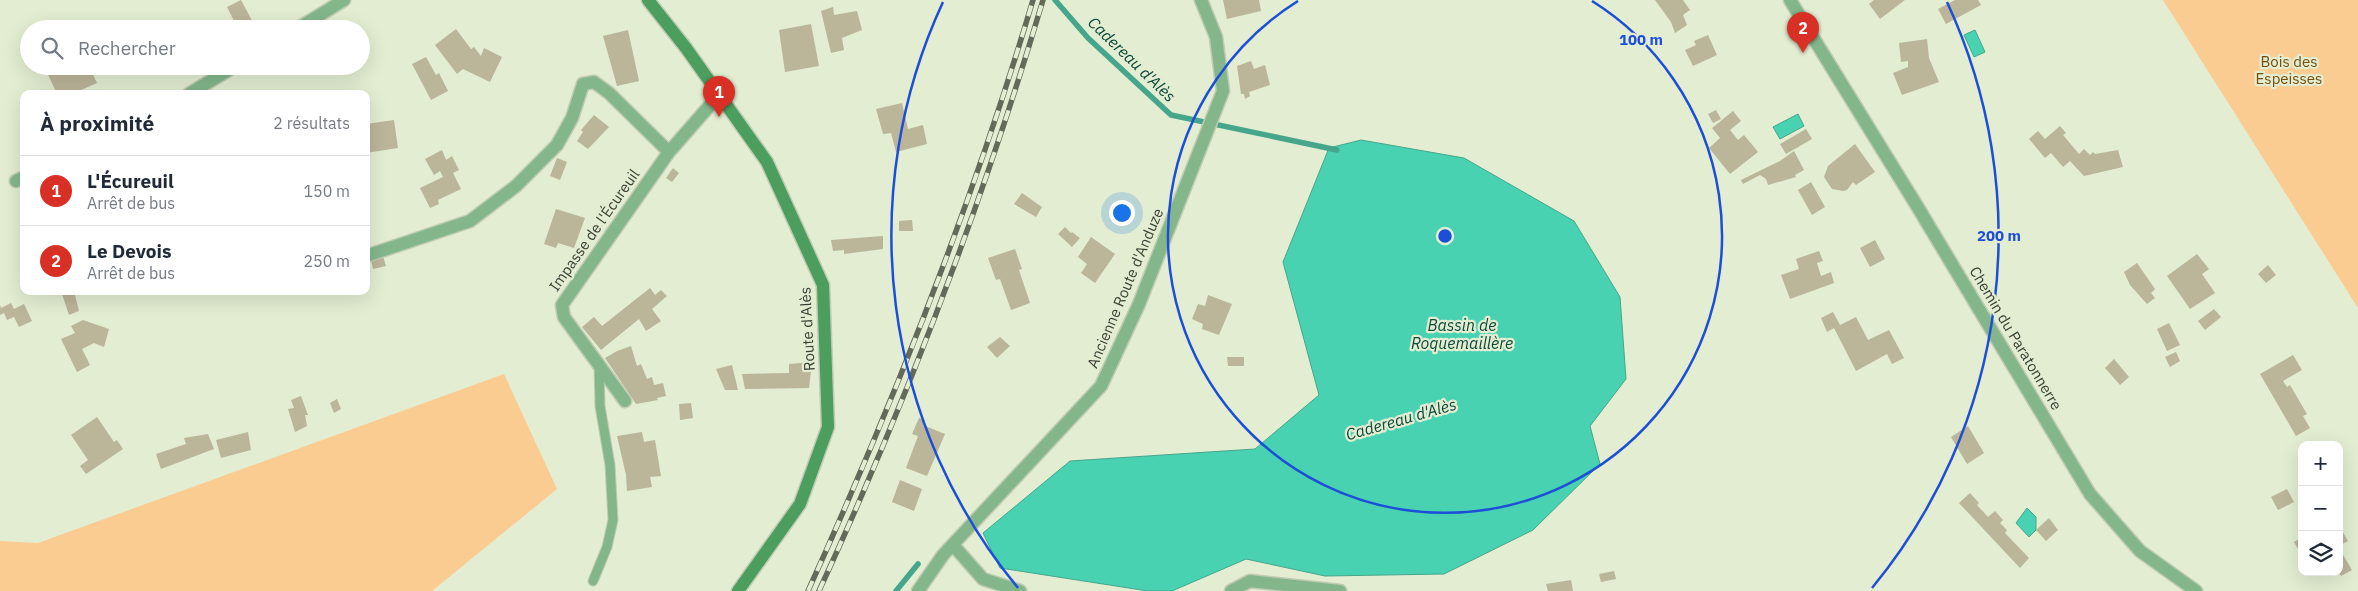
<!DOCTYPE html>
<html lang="fr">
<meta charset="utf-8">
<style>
body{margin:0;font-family:"IBM Plex Sans",sans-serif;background:#f6f6f7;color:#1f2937}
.controls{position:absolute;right:15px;bottom:15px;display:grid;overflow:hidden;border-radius:10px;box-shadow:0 5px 20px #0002}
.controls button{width:45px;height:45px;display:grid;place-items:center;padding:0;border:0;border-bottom:1px solid #e0e1e3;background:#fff;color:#1f2937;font:25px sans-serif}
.you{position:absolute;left:1121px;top:212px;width:18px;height:18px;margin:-12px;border:4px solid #fff;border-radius:50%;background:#1a73e8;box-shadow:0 0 0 8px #1a73e833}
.badge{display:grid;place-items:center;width:32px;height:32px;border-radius:50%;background:#d93025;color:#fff;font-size:16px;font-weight:700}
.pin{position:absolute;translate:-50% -41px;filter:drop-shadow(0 1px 2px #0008)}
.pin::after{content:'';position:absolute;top:26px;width:18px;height:15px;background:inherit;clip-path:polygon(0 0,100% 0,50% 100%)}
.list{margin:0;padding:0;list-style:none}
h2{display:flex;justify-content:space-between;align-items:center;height:65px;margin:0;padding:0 20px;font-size:21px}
h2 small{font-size:16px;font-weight:400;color:#747a83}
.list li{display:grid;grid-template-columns:32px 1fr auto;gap:15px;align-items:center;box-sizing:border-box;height:70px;padding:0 20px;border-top:1px solid #e0e1e3}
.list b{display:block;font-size:19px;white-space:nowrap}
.list p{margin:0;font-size:16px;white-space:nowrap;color:#747a83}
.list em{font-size:16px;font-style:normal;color:#747a83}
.icon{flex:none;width:28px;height:28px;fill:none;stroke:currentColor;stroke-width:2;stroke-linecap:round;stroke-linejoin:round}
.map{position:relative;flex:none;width:2358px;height:591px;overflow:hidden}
.search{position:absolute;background:#fff;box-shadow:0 5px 20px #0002;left:20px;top:20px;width:350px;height:55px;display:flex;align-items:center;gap:12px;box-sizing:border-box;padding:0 18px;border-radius:28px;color:#747a83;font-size:19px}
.panel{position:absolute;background:#fff;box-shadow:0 5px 20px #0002;left:20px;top:90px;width:350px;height:205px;border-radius:10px}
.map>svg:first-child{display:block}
.green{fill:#fbcc92}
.water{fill:#49d2b2;stroke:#45a68c}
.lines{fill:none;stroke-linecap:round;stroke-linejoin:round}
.stream{stroke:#45a68c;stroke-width:5.5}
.building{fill:#bbb59a}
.lane-casing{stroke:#c1cab2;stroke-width:11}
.street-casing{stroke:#c1cab2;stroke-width:15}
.secondary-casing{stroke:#c1cab2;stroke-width:15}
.lane{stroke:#83b78b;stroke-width:9}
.street{stroke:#83b78b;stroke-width:12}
.secondary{stroke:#4b9e5d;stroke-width:12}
.rail-casing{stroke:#646a5a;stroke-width:5.5}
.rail{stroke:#e2edd1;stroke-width:4;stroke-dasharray:11;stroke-linecap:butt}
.ring{fill:none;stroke:#1d4ed8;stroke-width:2.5}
.labels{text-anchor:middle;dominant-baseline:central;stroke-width:4.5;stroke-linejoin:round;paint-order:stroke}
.park-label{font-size:15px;fill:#764c06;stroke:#e2edd1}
.street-label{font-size:15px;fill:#3b3f34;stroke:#e2edd1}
.water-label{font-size:16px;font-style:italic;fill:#0c483b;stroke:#e2edd1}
.centre{fill:#1d4ed8;stroke:#e2edd1;stroke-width:2.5}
.ring-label{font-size:15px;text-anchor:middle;font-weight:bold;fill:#1d4ed8;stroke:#e2edd1;stroke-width:4.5;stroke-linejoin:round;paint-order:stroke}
</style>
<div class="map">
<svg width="2358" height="591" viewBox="0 0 2358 591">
<rect width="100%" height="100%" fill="#e2edd1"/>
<path class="green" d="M2163,0H2358V308Z
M504,374L557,489L432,591H0V541L38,543Z"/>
<path class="water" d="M1975,30L1985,52L1974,57L1964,35Z
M1798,114L1804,126L1780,139L1773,127Z
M1361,140L1464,158L1574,221L1620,297L1626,379L1590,426L1600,464L1533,530L1444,574L1325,576L1246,559L1172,591H1148L1000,568L983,533L1070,461L1255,449L1319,395L1283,262L1329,148Z
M2027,508L2036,517V530L2029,537L2016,523Z"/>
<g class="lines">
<path class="stream" d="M1055,0L1088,38L1171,115L1337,150
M896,591L918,564"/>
</g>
<path class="building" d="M241,0L256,28L238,29L227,7Z
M1223,0H1259L1261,11L1227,19Z
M1655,0H1683L1690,10L1683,15L1687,25L1675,33L1671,22Z
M1874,0H1905L1880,19L1869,4Z
M1955,0H1978L1981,5L1946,24L1938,9Z
M833,7L834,15L857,11L862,30L842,38L844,50L831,53L821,11Z
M221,21L226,29H207Z
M811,24L819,66L785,72L779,30Z
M456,29L471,49L474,47L481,56L484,48L502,57L490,82L463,69L457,74L435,45Z
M628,30L639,81L617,86L603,36Z
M1708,35L1717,55L1693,66L1685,50L1696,45L1694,41Z
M1927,39L1929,58L1939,82L1902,95L1893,73L1908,67V61L1901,62L1899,43Z
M426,57L436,75L439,73L448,91L431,100L412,64Z
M1251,61L1254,69L1265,65L1270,85L1249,92L1250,96L1245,99L1244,94H1241L1237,66Z
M44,66H68L70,70L79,66H89L97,83L72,94H57Z
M902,103L908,129L923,125L927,144L896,152L891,133L883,134L876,109Z
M1716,110L1721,119L1713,123L1708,114Z
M1733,111L1741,121L1730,130L1738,140L1744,135L1758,152L1730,174L1709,148L1720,138L1712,128Z
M594,115L609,127L588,149L577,141L583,132L581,130Z
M394,120L398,148L366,153V124Z
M2060,126L2066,133L2063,135L2079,154L2084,149L2090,155L2093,152L2095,154L2118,150L2123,167L2084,176L2070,161L2063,167L2051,153L2045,158L2029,139L2038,131L2045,139Z
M1806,129L1812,139L1786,154L1780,144Z
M1855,144L1875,172L1856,185L1853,182L1847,190L1843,191L1832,189L1824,177L1828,166Z
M442,150L446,160L452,156L459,170L453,173L461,189L438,200L439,204L430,208L420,188L443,177L440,171L434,175L425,159Z
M1794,151L1804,170L1795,175L1796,177L1768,185L1766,179L1760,175L1743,184L1741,180L1780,161Z
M557,158L567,162L560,180L550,176Z
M673,168L679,173L672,182L666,178Z
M1811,182L1825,207L1812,215L1798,190Z
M1022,193L1042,207L1036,217L1014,204Z
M556,209L585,218L574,248L558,243L556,248L544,244Z
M912,220L913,231H899V221Z
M1065,227L1071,233L1072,232L1080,238L1072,247L1058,234Z
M883,236V249L844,254V250L833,251L831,240Z
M1091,237L1115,254L1095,283L1081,273L1087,264L1078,257Z
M1875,240L1885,259L1870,267L1860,248Z
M1015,249L1022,269L1019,270L1030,303L1011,310L1000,279L996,280L988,258Z
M1819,251L1823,261L1817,263L1821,276L1831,272L1834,283L1790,299L1781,275L1799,269L1796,259Z
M382,253L386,266L373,269L370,256Z
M2197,254L2209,269L2202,274L2215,293L2190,309L2167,276Z
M2137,263L2155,289L2151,293L2155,298L2147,304L2130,285L2124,272Z
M2268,265L2276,275L2266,283L2258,274Z
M650,288L655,295L661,290L667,296L652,309L661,321L646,331L639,319L601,350L582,327L594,317L602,326Z
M61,291H74L79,311L69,315Z
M1208,295L1232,304L1219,335L1202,329L1203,324L1192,319L1198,304L1205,306Z
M11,303L14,309L24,304L32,321L19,327L14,317L7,320L4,313L0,315V305L1,308Z
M2214,309L2221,317L2205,330L2198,321Z
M1833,312L1840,325L1856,317L1868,340L1889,330L1904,358L1892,364L1887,354L1856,371L1834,328L1827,332L1821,318Z
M83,320L109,329L104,347L94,343L82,349L90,365L77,372L61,339L75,333L71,326Z
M2169,323L2180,345L2167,351L2157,329Z
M1000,337L1010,346L997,358L987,347Z
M631,346L637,366L641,364L647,379L652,377L654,385L663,383L666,396L657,398L658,400L636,404L605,358L617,351Z
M2176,352L2180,361L2170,367L2165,357Z
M2293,355L2302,370L2283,381L2287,387L2290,385L2307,414L2303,416L2310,428L2296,436L2260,374Z
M1227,357H1244V366H1228Z
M2114,359L2129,377L2120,385L2105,368Z
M812,362L809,388L745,389L742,374L789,373V364Z
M732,365L738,390H725L716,369Z
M301,396L308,415H305L307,426L295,432L288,409L294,408L291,400Z
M337,399L341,409L334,413L330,403Z
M691,403L693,418L680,420L679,404Z
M97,417L114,442L117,440L123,449L86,474L80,466L88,460L71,435Z
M919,418L925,420L923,425L945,434L927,476L906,468L918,436L912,434Z
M1968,426L1984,453L1967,464L1951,437Z
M248,432L251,450L221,458L216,440Z
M642,432L644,442L655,440L661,476L650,477L652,487L627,491L626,475L617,436Z
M208,434L214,449L161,469L156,454L186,444L184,438Z
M900,480L922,489L914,511L892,502Z
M2287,489L2294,502L2278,510L2271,497Z
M1970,493L1979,503L1977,505L1988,517L1995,511L2003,520L2000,523L2007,530L2005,533L2029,558L2020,568L1959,503Z
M2049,518L2058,530L2046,541L2036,530Z
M2339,526L2348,541L2339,546Z
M2302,537V556L2294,542Z
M2339,548L2352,570L2341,576L2339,573Z
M1614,571L1616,579L1601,582L1599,574Z
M1571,580L1573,591H1548L1546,584Z"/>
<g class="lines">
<g class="lane-casing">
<path id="lane" d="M593,581L607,547L613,520L610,465L600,406L599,366"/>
</g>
<g class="street-casing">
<path id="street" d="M1790,0L1917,206L2090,494L2140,551L2196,591
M297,29L344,0
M189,94L235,66
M16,181L24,177
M366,256L470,221L516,186L557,145L572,118L583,84L594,82L609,93L669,152
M625,401L564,317L562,305L669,152L719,95
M953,545L983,579L1020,591
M918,591L943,555L1101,386L1139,304L1223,91L1216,37L1201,0
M1231,591L1250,581L1340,591"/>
</g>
<g class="secondary-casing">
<path id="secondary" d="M648,0L686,48L767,162L823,285L828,427L800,504L738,591"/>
</g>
<use href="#lane" class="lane"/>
<use href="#street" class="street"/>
<use href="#secondary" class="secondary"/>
<g class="rail-casing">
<path id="rail" d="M808,591C895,399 973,202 1033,0
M819,591C907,400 983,202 1043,0"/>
</g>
<use href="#rail" class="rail"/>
</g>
<g class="ring">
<path d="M1592 1A277 277 0 1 1 1298 1"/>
<path d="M1018 588A554 554 0 0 1 943 2M1947 2A554 554 0 0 1 1872 588"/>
</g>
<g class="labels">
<g class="park-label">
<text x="2289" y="61">Bois des<tspan x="2289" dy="17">Espeisses</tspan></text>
</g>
<g class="street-label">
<text transform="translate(594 230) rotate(-55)">Impasse de l'Écureuil</text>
<text transform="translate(1125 288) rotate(-67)">Ancienne Route d'Anduze</text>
<text transform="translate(807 329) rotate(-93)">Route d'Alès</text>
<text transform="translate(2016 338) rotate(59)">Chemin du Paratonnerre</text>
</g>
<g class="water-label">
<text transform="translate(1132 59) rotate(44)">Cadereau d'Alès</text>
<text x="1462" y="325">Bassin de<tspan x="1462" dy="18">Roquemaillère</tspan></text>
<text transform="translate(1401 419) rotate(-16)">Cadereau d'Alès</text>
</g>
</g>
<circle cx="1445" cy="236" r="8" class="centre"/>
<g class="ring-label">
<text x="1641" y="45">100 m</text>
<text x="1999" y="241">200 m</text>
</g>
</svg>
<div class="controls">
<button>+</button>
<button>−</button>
<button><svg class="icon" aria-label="layers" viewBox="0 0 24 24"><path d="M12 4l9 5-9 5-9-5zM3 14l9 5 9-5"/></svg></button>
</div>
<div class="you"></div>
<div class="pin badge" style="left:719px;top:117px">1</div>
<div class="pin badge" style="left:1803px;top:53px">2</div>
<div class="search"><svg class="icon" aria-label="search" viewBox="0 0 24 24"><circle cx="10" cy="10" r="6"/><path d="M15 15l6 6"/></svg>Rechercher</div>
<section class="panel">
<h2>À proximité<small>2 résultats</small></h2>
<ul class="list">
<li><span class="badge">1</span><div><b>L'Écureuil</b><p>Arrêt de bus</p></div><em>150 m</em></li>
<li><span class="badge">2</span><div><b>Le Devois</b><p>Arrêt de bus</p></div><em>250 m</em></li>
</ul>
</section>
</div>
